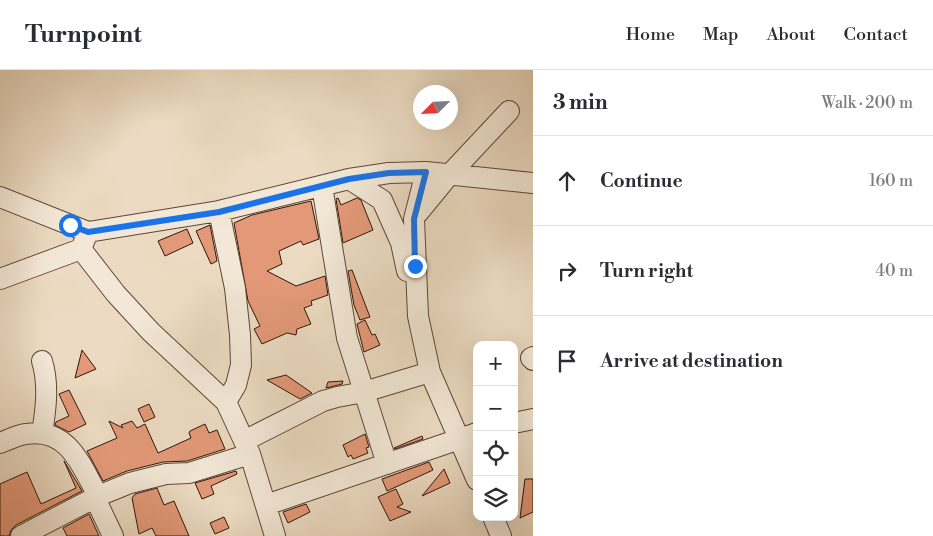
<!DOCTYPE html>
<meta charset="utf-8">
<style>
body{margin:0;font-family:"Libre Bodoni",serif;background:#f2f2f3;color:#2b2b33}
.controls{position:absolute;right:15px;bottom:15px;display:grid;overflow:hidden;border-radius:10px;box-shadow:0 5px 20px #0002}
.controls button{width:45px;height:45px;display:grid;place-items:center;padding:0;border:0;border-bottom:1px solid #e1e1e2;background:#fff;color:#2b2b33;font:25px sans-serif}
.compass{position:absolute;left:413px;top:15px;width:45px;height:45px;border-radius:50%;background:#fff;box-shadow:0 5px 20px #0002;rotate:246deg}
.stop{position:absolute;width:15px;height:15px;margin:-11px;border:4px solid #1a73e8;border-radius:50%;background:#fff}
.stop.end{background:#1a73e8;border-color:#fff;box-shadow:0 1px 5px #0008}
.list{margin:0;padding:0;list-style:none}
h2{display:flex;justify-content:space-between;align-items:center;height:65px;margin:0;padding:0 20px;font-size:21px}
h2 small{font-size:16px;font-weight:400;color:#7c7c81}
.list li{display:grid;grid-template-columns:32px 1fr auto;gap:15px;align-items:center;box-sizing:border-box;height:90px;padding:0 20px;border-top:1px solid #e1e1e2}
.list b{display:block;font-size:19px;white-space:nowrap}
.list em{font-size:16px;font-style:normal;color:#7c7c81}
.icon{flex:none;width:28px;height:28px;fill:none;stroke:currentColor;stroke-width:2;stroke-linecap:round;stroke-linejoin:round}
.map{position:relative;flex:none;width:533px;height:466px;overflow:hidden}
header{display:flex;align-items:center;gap:30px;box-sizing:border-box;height:70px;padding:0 25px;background:#fff;border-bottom:1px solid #e1e1e2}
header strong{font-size:24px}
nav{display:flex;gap:28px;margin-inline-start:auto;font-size:18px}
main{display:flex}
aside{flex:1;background:#fff}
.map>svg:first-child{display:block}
.building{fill:#e39978;stroke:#2f1609}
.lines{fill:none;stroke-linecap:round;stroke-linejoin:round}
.minor-casing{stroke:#5e4737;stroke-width:22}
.minor{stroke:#f3e8d7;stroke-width:20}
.route{stroke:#1a73e8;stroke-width:6}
</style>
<header>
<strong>Turnpoint</strong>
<nav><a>Home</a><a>Map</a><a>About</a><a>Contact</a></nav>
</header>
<main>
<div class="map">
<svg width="533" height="466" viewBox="0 0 533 466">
<rect width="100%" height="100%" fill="#ecdbc2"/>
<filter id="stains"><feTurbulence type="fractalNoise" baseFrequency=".004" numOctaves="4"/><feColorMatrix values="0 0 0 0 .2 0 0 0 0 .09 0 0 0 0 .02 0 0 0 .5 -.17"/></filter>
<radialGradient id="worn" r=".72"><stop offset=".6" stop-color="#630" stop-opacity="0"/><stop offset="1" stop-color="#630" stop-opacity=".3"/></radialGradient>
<path class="building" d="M338,128L341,135L357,128L361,130L373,160L343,173L336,129Z
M311,131L319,169L303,175L301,171L279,181L282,194L267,201L296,216L325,206L328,225L311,231L312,235L304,238L311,254L297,259L296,265L287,263L262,274L254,259L260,256L248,231L234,153L252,145Z
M210,155L217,191L211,194L196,161Z
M187,159L193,173L165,186L158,171Z
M352,200L370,247L360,250L354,235L348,201Z
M365,250L372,265L375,264L380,275L364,282L357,254Z
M82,280L96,299L75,308Z
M286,305L312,323L300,329L267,310Z
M343,311L342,314L326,318L328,312Z
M69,320L86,354L69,362L55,355L56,352L69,346L59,324Z
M149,334L155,347L144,352L138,339Z
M109,351L123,358L121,355L132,351L137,358L145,354L158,383L191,368L189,363L190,361L205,354L209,363L217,360L225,379L187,391L163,392L127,401L103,411L87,381L117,368Z
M365,364L369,377L366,378L368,383L353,389L351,385L348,387L343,375Z
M422,366L423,369L395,379L394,378Z
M64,391L82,421L16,455L11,460L9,466H0V414L27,402L41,434L76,418Z
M429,392L433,400L387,421L382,409Z
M444,399L450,413L422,426Z
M236,401L237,404L211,416L214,424L202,429L195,413Z
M525,409H533V442L520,448Z
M157,418L164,435L174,431L189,466H156L152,458L139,464L132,428L135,424Z
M396,419L403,434L397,437L411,442L390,451L378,427Z
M306,434L310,442L288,453L283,442Z
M89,444L99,466H67L63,458Z
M224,447L229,458L215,464L210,453Z"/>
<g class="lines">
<g class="minor-casing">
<path id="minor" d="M426,102L414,149L418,246L430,302L477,410
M349,109L382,130L401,173L407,201
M322,116L347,268L387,394
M0,127L88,162L219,141L349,109L389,103L426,102L533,113
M219,141L235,218L240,265L241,295L236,315L226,332
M418,143L450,104L509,41
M88,162L81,179L116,224L151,262L226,332L250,384L275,466
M0,209L81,179
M533,287L531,288L533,290
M514,353L533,349
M42,363C46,339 49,314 42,291
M244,371L323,331L337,327L364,322L430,302
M0,373C8,370 17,365 26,364C68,357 81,395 98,426
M95,428L113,466
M266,435L477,363
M493,447L501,466
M21,466L98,426L130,413L166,404L189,403L250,384"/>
</g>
<use href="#minor" class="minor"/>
</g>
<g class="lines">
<path class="route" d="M70,155L88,162L219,142L349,109L389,103L426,102L414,149L415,196"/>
</g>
<rect width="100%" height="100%" filter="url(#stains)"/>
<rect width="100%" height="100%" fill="url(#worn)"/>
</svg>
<div class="controls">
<button>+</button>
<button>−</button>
<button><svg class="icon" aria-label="locate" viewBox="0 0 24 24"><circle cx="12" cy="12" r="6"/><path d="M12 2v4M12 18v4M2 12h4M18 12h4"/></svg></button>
<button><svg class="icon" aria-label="layers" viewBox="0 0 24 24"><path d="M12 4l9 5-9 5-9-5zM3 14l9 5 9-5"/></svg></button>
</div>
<svg class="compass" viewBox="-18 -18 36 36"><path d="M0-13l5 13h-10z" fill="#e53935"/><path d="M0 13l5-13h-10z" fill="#7c7c81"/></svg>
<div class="stop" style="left:70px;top:155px"></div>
<div class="stop end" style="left:415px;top:196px"></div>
</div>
<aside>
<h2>3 min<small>Walk · 200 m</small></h2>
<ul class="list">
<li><svg class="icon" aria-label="ahead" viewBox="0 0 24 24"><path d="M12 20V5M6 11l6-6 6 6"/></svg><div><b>Continue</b></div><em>160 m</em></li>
<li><svg class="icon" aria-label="right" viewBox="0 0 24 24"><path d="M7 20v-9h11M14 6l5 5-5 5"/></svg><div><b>Turn right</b></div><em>40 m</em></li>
<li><svg class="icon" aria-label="arrive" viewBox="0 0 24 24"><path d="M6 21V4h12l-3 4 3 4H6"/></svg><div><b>Arrive at destination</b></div></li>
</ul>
</aside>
</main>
